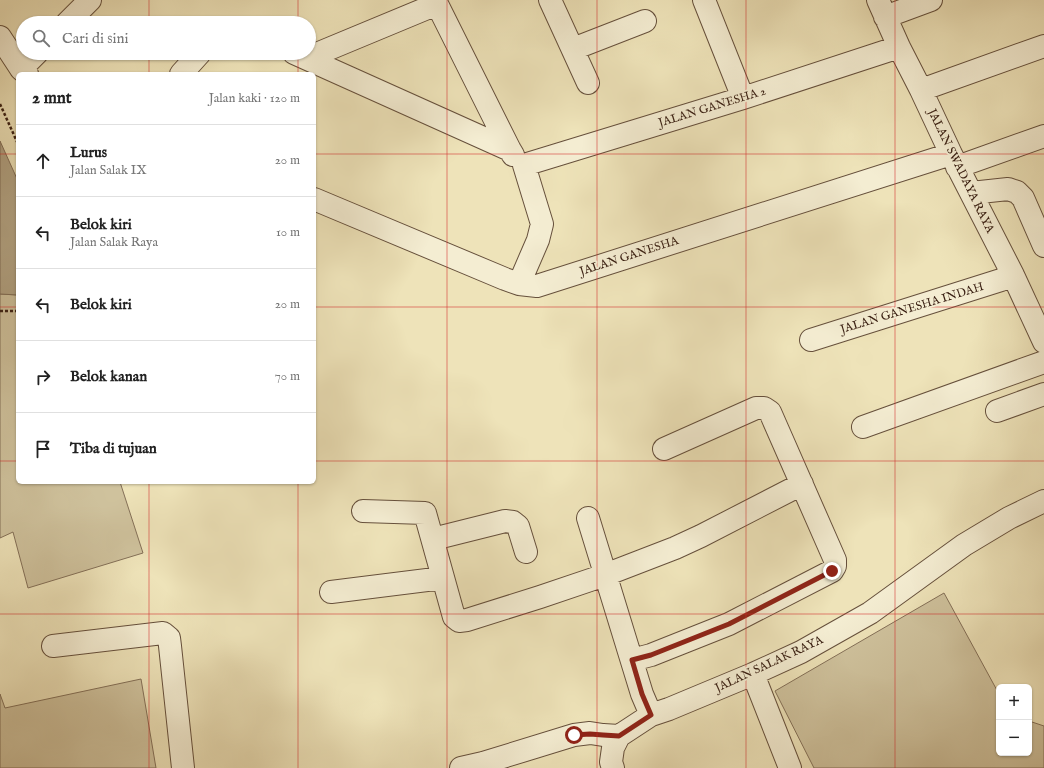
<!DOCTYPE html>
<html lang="id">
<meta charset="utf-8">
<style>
body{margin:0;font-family:"IM FELL English",serif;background:#f6f6f6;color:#222}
.controls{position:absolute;right:12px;bottom:12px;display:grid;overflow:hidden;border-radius:6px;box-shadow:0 1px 3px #0004}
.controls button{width:36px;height:36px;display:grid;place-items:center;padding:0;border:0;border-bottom:1px solid #e0e0e0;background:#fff;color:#222;font:20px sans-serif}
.stop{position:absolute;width:12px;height:12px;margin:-9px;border:3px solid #8f2418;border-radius:50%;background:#fff}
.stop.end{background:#8f2418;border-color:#fff;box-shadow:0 1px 4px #0008}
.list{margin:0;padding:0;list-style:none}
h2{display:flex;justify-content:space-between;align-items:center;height:52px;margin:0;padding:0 16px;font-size:17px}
h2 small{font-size:13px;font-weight:400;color:#767676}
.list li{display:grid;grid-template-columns:26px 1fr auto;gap:12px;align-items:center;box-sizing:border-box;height:72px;padding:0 16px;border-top:1px solid #e0e0e0}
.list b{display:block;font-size:15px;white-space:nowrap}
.list p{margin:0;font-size:13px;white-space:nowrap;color:#767676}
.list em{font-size:13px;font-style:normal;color:#767676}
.icon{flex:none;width:22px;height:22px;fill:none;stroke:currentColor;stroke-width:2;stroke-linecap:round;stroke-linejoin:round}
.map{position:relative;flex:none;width:1044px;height:768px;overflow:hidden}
.search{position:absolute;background:#fff;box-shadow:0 1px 3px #0004;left:16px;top:16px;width:300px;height:44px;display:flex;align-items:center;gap:10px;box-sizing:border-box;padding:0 14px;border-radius:22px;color:#767676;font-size:15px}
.panel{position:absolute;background:#fff;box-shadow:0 1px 3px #0004;left:16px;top:72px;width:300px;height:412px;border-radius:6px}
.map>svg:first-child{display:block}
.green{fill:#cfc29d;stroke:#847058}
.water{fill:#b0a080;stroke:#806c54}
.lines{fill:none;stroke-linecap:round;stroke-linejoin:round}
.minor-casing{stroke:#66503c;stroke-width:24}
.path{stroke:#391f12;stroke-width:2.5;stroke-dasharray:3 2;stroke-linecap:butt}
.minor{stroke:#f4edd2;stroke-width:22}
.route{stroke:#8f2418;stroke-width:5}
.grid{fill:none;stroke:#d62828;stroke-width:1;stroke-opacity:0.55}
.labels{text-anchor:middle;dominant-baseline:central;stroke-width:3.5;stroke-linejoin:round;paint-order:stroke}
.street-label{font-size:12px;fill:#391f12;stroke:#f4edd2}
</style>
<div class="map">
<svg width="1044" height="768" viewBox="0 0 1044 768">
<rect width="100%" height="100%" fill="#eee3b9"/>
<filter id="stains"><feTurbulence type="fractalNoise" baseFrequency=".005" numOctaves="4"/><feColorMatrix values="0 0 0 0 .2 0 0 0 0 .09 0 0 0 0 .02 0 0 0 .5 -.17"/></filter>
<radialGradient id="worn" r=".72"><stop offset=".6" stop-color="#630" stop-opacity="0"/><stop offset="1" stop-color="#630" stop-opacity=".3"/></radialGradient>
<path class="green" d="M0,294L18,295V482H120L143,553L28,588L13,532L0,538Z
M944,593L999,694V753H1029V721L1044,726V768H814L775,691Z
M141,679L156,768H0V694L5,708Z"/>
<path class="water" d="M0,141L18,181V295L0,294Z"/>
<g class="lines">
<g class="minor-casing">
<path id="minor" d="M435,0L510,150L513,155
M550,0L588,83
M704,0L743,98
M878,0L899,47L921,90L951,154L1013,275L1044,342
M885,17L931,0
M67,23L90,0
M0,37L21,69L27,74
M573,49L645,21
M294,53L510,150
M307,58L437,4
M21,69L37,53
M181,74L200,53
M921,90L1044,46
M524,165L743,98L899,47
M957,167L1044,136
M971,193L1008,189L1017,192L1023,198L1044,246
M314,199L505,279L519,284L537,286L951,154
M519,284L538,240L542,224L524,165
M811,340L1001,280L1013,275
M997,411L1044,394
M863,427L1044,362
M363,511L425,513L454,617L459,621L467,620L540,597L605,575L675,548L701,536L802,484
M588,518L642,694L651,715
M433,539L505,521L513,522L518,526L526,552
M331,592L443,578
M53,646L163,633L169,638L170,646L183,768
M632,660L651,655L729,624L832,571L835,566V560L770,412L764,408H756L664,449
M753,674L790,768
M461,768L483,763L574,735L590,733L603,735L619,736
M613,768L611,762L613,748L619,736L651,715L669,709L753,674L801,652L870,613L964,545L1009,518L1044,501"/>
</g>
<path class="path" d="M0,104L18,144
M0,311H18"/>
<use href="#minor" class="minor"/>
</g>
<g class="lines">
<path class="route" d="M574,735L590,734L603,735L619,736L651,715L642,694L632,660L651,655L729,624L832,571"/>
</g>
<path class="grid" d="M149,0V23M298,0V23M447,0V768M597,0V768M746,0V768M895,0V768M149,53V74M298,53V74M0,154H18M314,154H1044M0,307H18M314,307H1044M0,461H18M314,461H1044M149,482V768M298,482V768M0,614H1044"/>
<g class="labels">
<g class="street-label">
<text transform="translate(712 107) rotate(-17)">JALAN GANESHA 2</text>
<text transform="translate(961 171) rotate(64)">JALAN SWADAYA RAYA</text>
<text transform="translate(629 256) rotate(-18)">JALAN GANESHA</text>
<text transform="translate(912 308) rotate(-17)">JALAN GANESHA INDAH</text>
<text transform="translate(769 664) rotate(-25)">JALAN SALAK RAYA</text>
</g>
</g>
<rect width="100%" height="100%" filter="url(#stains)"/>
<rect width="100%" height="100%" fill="url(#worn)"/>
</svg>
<div class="controls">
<button>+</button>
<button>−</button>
</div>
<div class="stop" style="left:574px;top:735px"></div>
<div class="stop end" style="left:832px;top:571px"></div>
<div class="search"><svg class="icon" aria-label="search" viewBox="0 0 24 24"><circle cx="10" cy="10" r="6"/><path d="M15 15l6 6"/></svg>Cari di sini</div>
<section class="panel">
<h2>2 mnt<small>Jalan kaki · 120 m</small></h2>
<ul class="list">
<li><svg class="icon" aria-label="ahead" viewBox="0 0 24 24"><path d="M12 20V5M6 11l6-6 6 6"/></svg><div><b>Lurus</b><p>Jalan Salak IX</p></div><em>20 m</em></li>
<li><svg class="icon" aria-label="left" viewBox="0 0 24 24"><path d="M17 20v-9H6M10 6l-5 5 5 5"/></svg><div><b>Belok kiri</b><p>Jalan Salak Raya</p></div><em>10 m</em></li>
<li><svg class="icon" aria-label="left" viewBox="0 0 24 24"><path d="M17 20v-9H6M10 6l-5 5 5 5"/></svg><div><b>Belok kiri</b></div><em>20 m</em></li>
<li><svg class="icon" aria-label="right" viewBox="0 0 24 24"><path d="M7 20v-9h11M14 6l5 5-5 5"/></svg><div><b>Belok kanan</b></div><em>70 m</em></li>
<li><svg class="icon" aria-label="arrive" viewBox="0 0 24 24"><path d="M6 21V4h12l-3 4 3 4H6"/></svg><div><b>Tiba di tujuan</b></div></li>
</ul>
</section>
</div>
